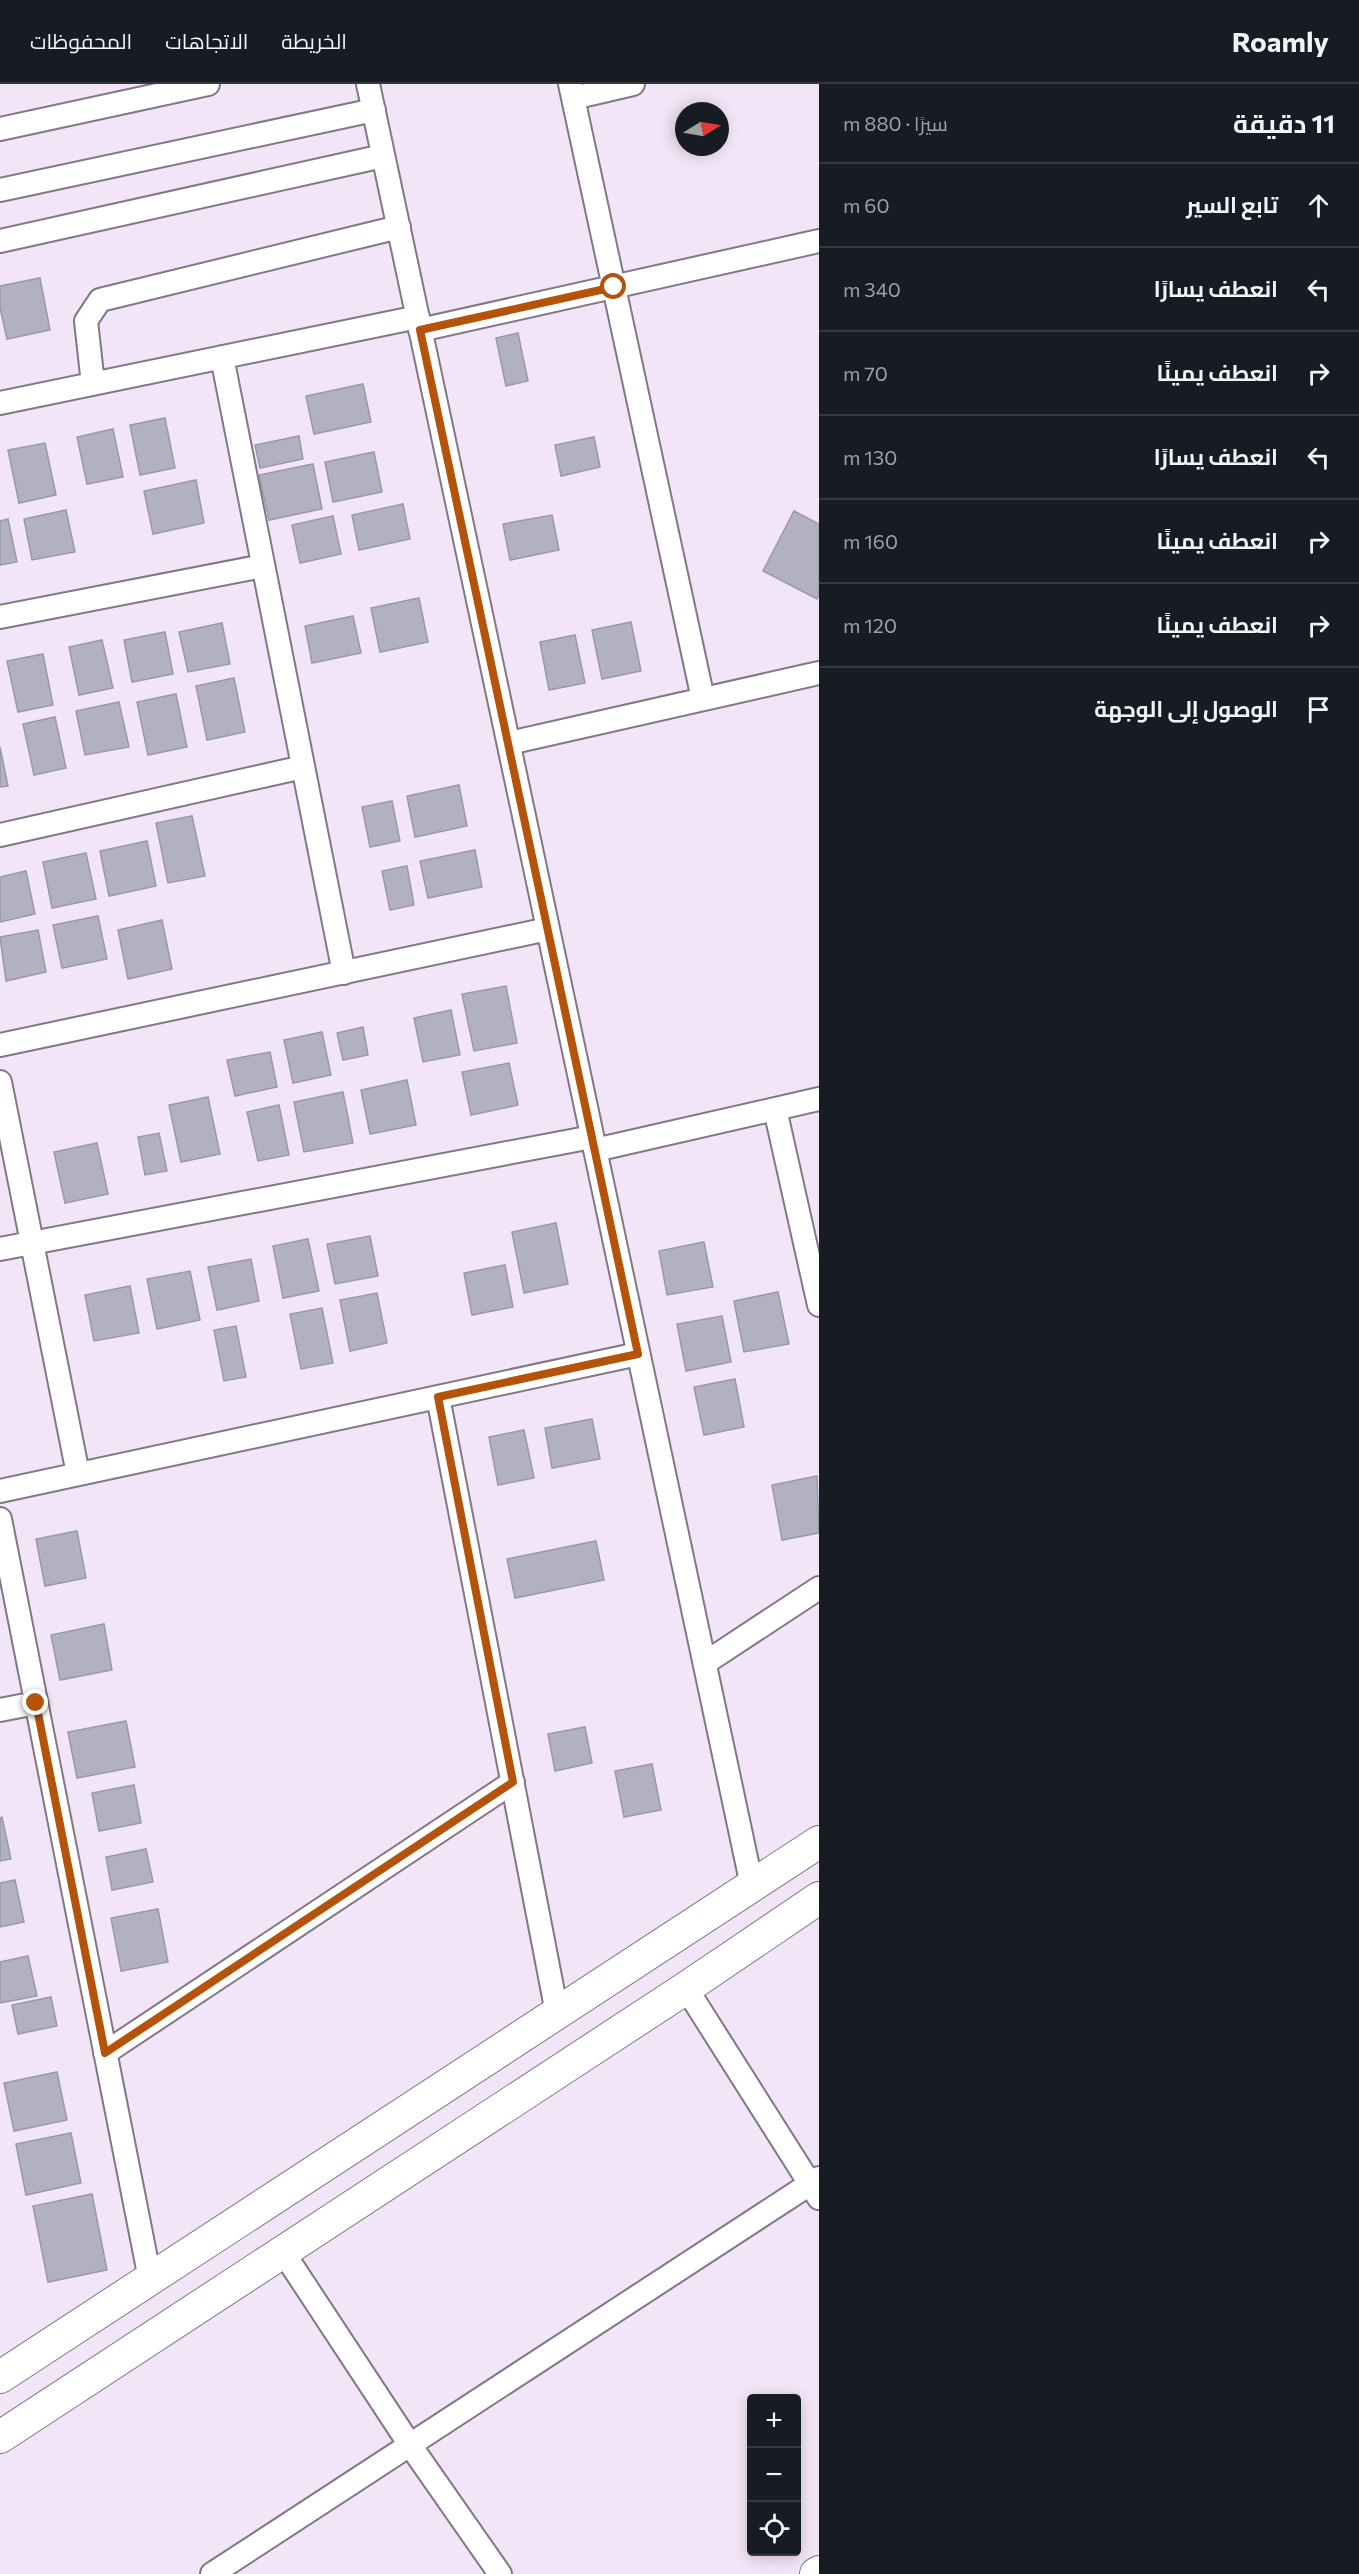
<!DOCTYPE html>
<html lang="ar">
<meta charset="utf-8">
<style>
body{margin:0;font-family:Commissioner,Cairo,sans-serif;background:#20242c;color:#f1f3f6;direction:rtl}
.controls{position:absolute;right:18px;bottom:18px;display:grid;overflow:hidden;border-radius:6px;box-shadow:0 3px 15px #0003}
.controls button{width:54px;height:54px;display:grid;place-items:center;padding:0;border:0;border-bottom:2px solid #363941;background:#171b24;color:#f1f3f6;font:30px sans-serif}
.compass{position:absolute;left:675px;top:18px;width:54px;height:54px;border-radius:50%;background:#171b24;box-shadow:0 3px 15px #0003;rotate:79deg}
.stop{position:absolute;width:18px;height:18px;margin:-14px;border:4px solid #b45309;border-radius:50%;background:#fff}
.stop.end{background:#b45309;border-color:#fff;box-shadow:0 2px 6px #0008}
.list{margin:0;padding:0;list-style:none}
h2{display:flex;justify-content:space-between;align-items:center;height:78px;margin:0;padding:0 24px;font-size:26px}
h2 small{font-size:20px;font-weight:400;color:#9ea1a6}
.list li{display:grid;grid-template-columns:39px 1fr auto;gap:18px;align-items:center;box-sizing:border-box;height:84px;padding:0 24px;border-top:2px solid #363941}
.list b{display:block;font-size:22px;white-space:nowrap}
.list em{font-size:20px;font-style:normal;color:#9ea1a6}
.icon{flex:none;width:33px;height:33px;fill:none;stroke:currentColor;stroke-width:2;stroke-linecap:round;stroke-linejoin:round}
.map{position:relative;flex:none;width:819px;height:2490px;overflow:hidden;direction:ltr}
header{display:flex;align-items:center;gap:36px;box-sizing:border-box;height:84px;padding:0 30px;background:#171b24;border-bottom:2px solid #363941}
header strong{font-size:28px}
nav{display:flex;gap:33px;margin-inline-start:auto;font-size:21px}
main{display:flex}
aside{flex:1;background:#171b24}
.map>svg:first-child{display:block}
.building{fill:#b2b1c4;stroke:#9a98ab;stroke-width:1.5}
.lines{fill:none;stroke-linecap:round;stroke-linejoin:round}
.street-casing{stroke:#827787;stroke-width:26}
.secondary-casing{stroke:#827787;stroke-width:34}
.street{stroke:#fff;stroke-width:22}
.secondary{stroke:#fff;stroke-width:32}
.route{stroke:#b45309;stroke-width:8}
</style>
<header>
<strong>Roamly</strong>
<nav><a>الخريطة</a><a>الاتجاهات</a><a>المحفوظات</a></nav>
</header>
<main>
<aside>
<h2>11 دقيقة<small>سيرًا · 880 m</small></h2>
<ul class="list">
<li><svg class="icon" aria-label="ahead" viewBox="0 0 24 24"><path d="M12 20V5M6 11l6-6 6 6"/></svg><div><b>تابع السير</b></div><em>60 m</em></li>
<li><svg class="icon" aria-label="left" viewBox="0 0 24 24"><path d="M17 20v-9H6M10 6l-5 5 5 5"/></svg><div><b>انعطف يسارًا</b></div><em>340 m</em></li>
<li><svg class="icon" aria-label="right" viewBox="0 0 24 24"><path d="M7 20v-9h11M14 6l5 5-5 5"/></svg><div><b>انعطف يمينًا</b></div><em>70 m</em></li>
<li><svg class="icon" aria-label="left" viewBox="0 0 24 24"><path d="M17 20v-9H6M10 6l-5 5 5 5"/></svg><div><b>انعطف يسارًا</b></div><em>130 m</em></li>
<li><svg class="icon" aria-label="right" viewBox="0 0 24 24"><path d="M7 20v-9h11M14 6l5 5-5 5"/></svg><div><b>انعطف يمينًا</b></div><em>160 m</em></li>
<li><svg class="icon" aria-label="right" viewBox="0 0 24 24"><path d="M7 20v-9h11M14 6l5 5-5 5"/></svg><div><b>انعطف يمينًا</b></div><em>120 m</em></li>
<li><svg class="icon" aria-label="arrive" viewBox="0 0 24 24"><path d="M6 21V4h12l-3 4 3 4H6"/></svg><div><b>الوصول إلى الوجهة</b></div></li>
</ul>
</aside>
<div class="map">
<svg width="819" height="2490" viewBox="0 0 819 2490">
<rect width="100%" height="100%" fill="#f2e5f7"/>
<path class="building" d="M40,194L50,246L7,255L0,224V202Z
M518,249L528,297L506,302L496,254Z
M363,300L371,338L314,350L306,312Z
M165,334L175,384L140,391L130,341Z
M113,345L123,393L87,400L77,353Z
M299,352L303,375L260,384L255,361Z
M594,353L600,383L561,392L555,361Z
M45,359L56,411L19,419L8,366Z
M374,368L382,408L333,418L325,378Z
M313,380L322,425L269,436L259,391Z
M196,396L204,439L153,450L144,407Z
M403,420L410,455L359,466L352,431Z
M66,426L75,468L32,476L24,435Z
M794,427L819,440V511L817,515L763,487Z
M552,431L559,466L510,476L503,440Z
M333,432L341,470L300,479L292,441Z
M8,435L17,478L0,481V437Z
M419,514L428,558L380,568L371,524Z
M353,532L361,569L312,579L305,542Z
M631,538L641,587L602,595L592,546Z
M222,539L230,580L188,588L179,548Z
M165,548L173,590L132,598L124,556Z
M575,551L585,599L549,606L540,558Z
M102,556L113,604L79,611L69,563Z
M43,570L53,621L18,628L7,577Z
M234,594L245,648L207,656L196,602Z
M176,610L187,663L148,671L137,618Z
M119,618L129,663L85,671L76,627Z
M55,633L66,684L34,691L23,640Z
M0,663L8,702L0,703Z
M459,701L467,742L415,753L407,712Z
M392,717L400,757L370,763L362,723Z
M192,732L205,792L168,799L156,739Z
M147,757L156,802L109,812L100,767Z
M475,766L482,803L428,814L420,777Z
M86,769L96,815L52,824L43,778Z
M407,782L414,821L390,826L382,787Z
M26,787L35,830L0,838V793Z
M98,832L107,875L62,884L53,841Z
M162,836L172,885L128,895L118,846Z
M38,846L46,888L6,897L0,853Z
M506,902L517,959L474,967L462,910Z
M451,926L460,971L423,978L414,934Z
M363,943L368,971L343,976L337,949Z
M322,948L331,991L293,999L284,956Z
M270,968L277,1003L235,1012L227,976Z
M509,979L518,1021L471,1031L462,988Z
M407,996L416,1041L370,1050L361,1006Z
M343,1008L353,1059L304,1068L294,1018Z
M208,1013L220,1070L181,1078L169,1021Z
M279,1021L289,1071L258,1077L247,1028Z
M159,1049L167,1087L145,1091L138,1053Z
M97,1059L108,1110L65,1119L54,1068Z
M556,1139L568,1200L524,1209L512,1148Z
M370,1152L378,1192L335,1200L327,1160Z
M308,1155L319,1207L283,1214L273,1162Z
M704,1158L713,1203L667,1211L659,1167Z
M251,1175L259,1217L217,1226L208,1183Z
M505,1181L513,1223L472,1231L464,1189Z
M190,1187L200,1236L157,1245L147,1195Z
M130,1202L139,1249L94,1257L85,1211Z
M778,1208L789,1260L744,1268L734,1217Z
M377,1209L387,1259L350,1267L340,1216Z
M322,1224L333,1279L301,1285L290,1230Z
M722,1232L731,1278L686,1287L677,1240Z
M236,1242L246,1293L224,1297L214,1246Z
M735,1295L744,1343L704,1351L694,1303Z
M592,1335L600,1375L552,1384L545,1344Z
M524,1346L534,1394L498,1401L489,1353Z
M817,1392L819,1449L782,1456L772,1401Z
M77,1447L86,1494L45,1502L36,1455Z
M596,1457L604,1496L515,1514L507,1475Z
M104,1540L112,1586L60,1596L51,1551Z
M126,1637L135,1683L77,1694L68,1648Z
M585,1643L592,1679L555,1687L548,1650Z
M652,1680L661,1726L624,1733L615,1687Z
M134,1701L141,1739L99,1747L92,1709Z
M2,1733L11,1775L0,1777V1734Z
M146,1765L153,1798L112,1806L106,1773Z
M15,1796L24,1838L0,1843V1799Z
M158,1825L168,1878L121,1887L111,1834Z
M28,1872L37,1912L0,1919V1878Z
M51,1913L57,1942L18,1950L12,1921Z
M57,1988L67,2036L14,2047L4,1999Z
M71,2049L81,2099L26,2111L16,2060Z
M92,2110L107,2186L48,2198L33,2122Z"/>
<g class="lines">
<g class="street-casing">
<path id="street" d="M368,0L752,1802
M570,0L703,615
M573,14L633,0
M0,45L208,0
M0,106L374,26
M0,157L383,72
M420,246L819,157
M222,273L344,889
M93,300L86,237L100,216L399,143
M0,319L418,233
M0,533L263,482
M509,659L819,589
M0,751L303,683
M0,961L548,845
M0,998L78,1390
M775,1025L819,1221
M595,1066L819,1015
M0,1165L592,1053
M438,1313L557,1929
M0,1407L638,1270
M0,1435L150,2195
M705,1579L819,1504
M0,1626L36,1619
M686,1904L819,2114
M105,1969L513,1698
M283,2168L410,2361L500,2490
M212,2490L819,2094"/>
</g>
<g class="secondary-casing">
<path id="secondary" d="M0,2293L819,1758
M0,2353L686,1904L819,1814
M816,2490L819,2488"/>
</g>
<use href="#street" class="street"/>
<use href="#secondary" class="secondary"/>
</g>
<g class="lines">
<path class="route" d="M36,1619L105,1969L513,1698L438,1313L638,1270L420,246L614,203"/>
</g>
</svg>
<div class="controls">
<button>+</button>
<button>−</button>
<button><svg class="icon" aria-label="locate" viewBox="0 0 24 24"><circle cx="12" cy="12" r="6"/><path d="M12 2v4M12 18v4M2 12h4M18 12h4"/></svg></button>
</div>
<svg class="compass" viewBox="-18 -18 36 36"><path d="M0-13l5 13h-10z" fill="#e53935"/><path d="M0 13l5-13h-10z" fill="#9ea1a6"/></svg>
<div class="stop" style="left:614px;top:203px"></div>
<div class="stop end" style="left:36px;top:1619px"></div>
</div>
</main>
